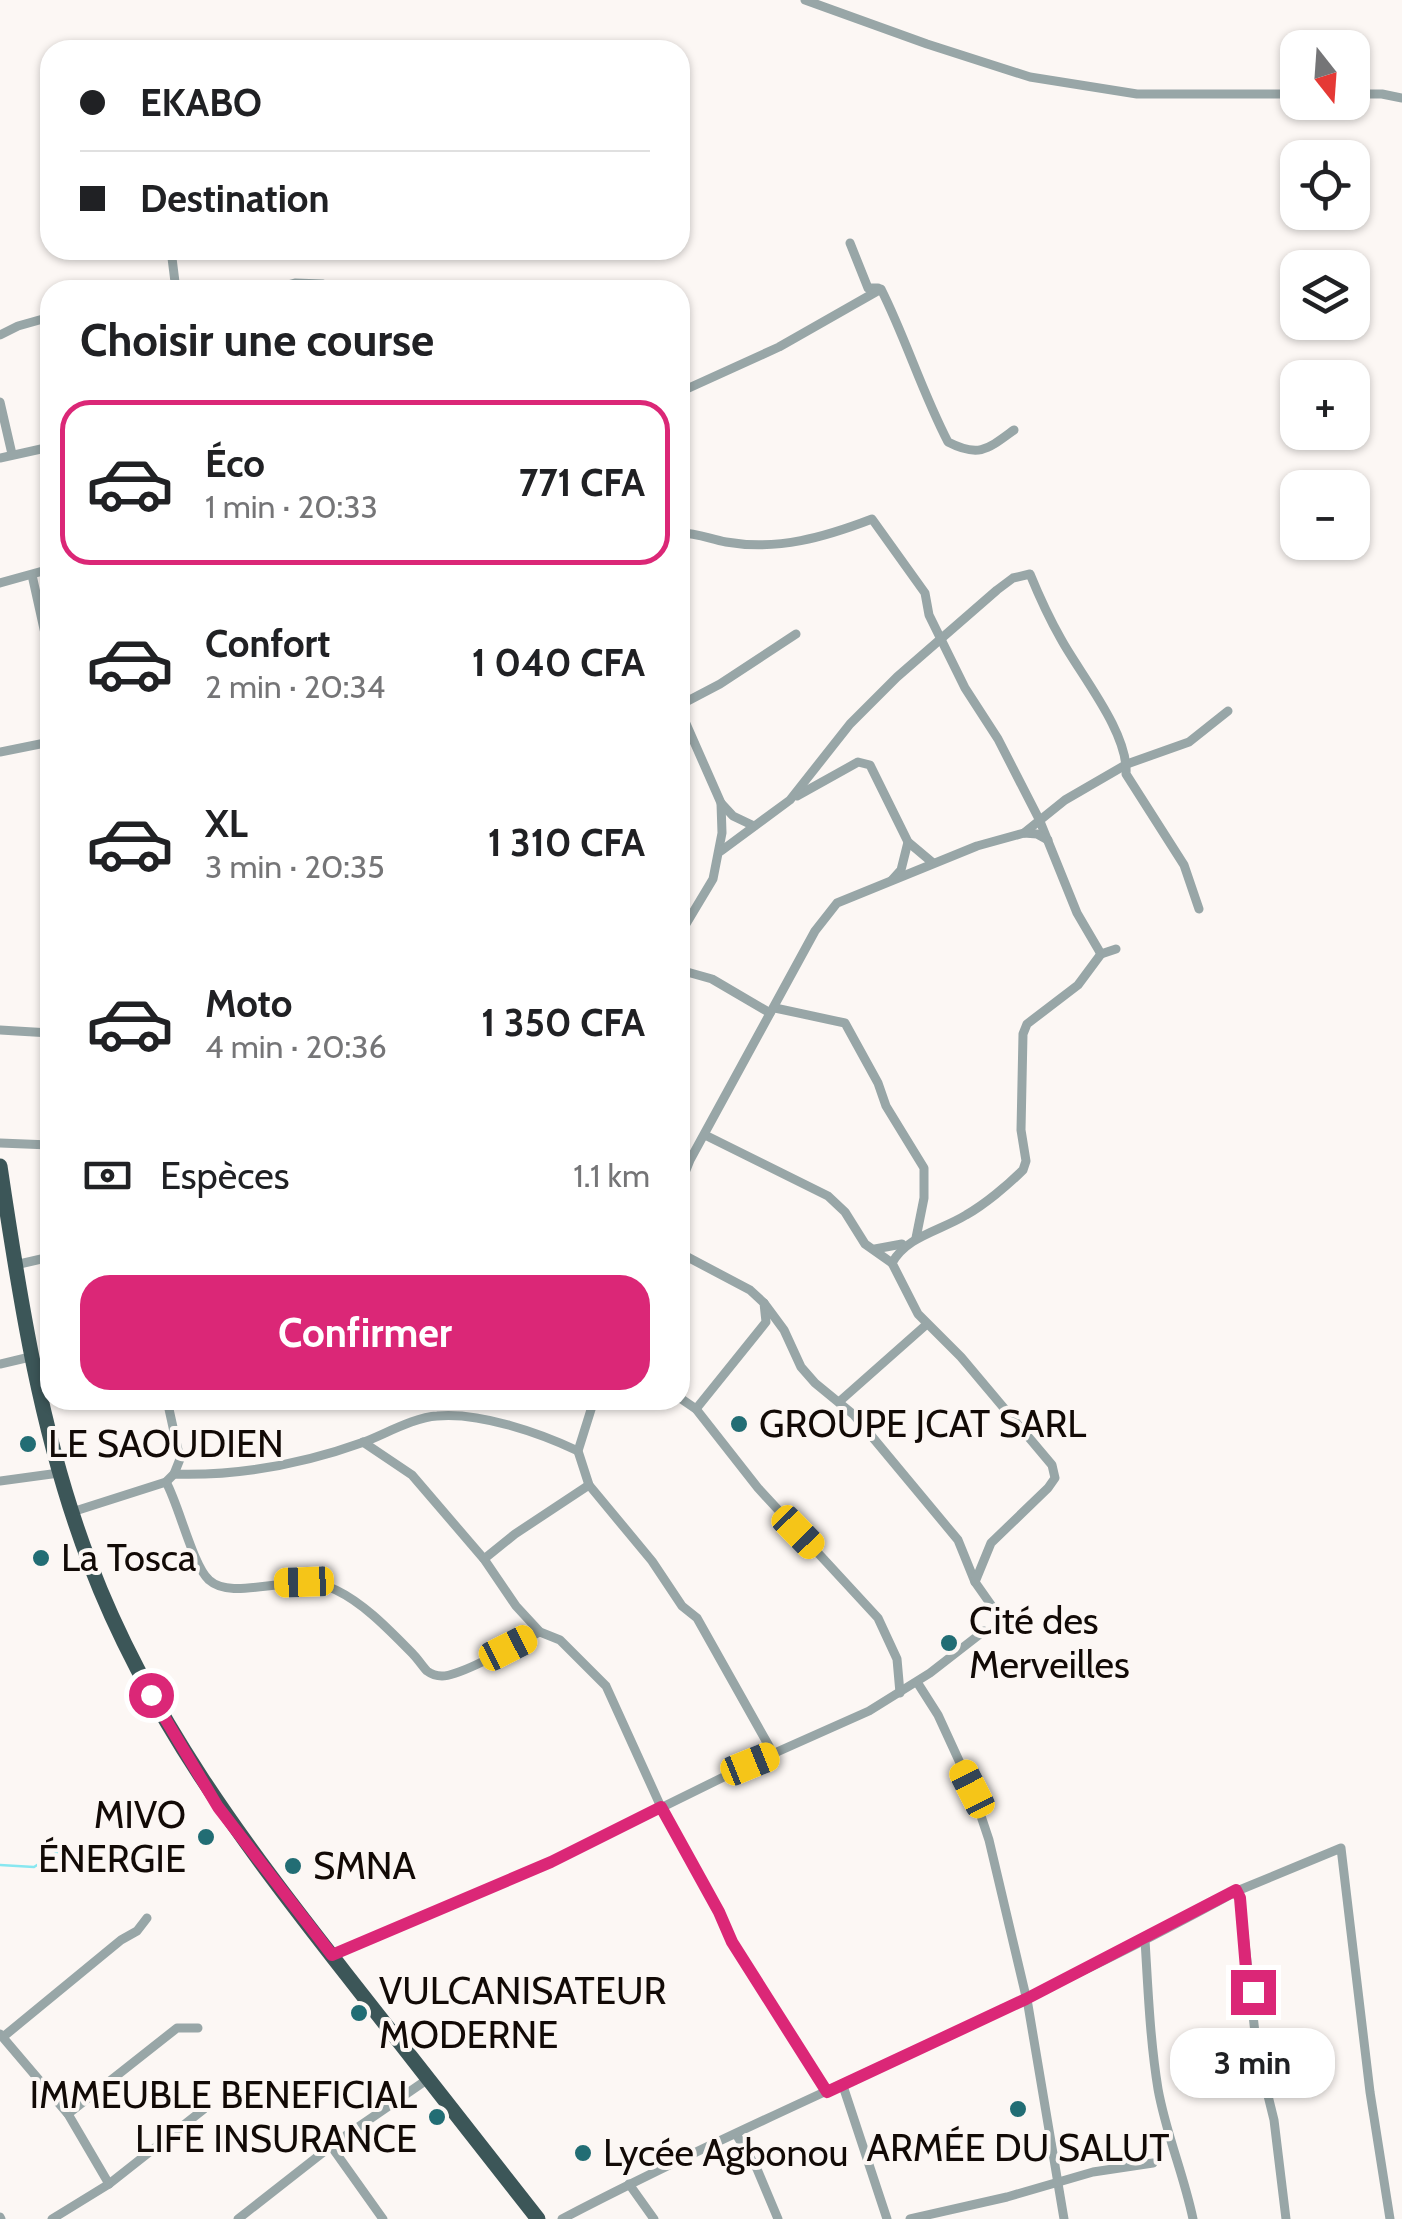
<!DOCTYPE html>
<html lang="fr">
<head>
<meta charset="utf-8">
<style>
	:root { --surface:#fff; --page:#f2f2f2; --text:#202124; --muted:#757577; --line:#e0e0e0; --accent:#db2777 }
	body { margin:0; font-family:Cabin,sans-serif; background:var(--page); color:var(--text); height:100vh; display:flex; flex-direction:column; font-size:38px; white-space:nowrap }
	* { box-sizing:border-box; margin:0 }
	p { font-size:32px; color:var(--muted) }
	.icon { flex:none; width:55px; height:55px; fill:none; stroke:currentColor; stroke-width:2; stroke-linecap:round; stroke-linejoin:round }
	.map { position:relative; flex:1; overflow:hidden }
	.side { position:absolute; left:40px; top:280px; width:650px; height:1130px; display:flex; flex-direction:column; background:var(--surface); border-radius:30px; box-shadow:0 2px 8px #0004 }
	.side>* { flex:none }
	.hud { position:absolute; left:40px; top:40px; width:650px; height:220px; border-radius:30px; box-shadow:0 2px 8px #0004; display:grid; align-content:center; height:220px; padding:0 40px; background:var(--surface) }
	.needle { width:65px; rotate:163deg }
	.tools { position:absolute; left:1280px; top:30px; display:grid; gap:20px }
	.tools a { display:grid; place-items:center; width:90px; height:90px; border-radius:20px; background:var(--surface); box-shadow:0 2px 8px #0004; font-size:50px }
	.end { position:absolute; width:45px; height:45px; margin:-22px; border:12px solid #db2777; background:#fff; box-shadow:0 0 0 5px #fff }
	.from { border-radius:50% }
	.bubble { position:absolute; height:70px; border-radius:30px; background:var(--surface); box-shadow:0 2px 8px #0004; font-size:32px; font-weight:700; line-height:70px; text-align:center }
	.car { position:absolute; width:30px; height:60px; margin:-30px -15px; border-radius:12px; box-shadow:0 0 8px 2px #0007; background:linear-gradient(#f5c518 24%,#345 0 40%,#f5c518 0 76%,#345 0 86%,#f5c518 0) }
	.hud b { display:flex; align-items:center; gap:35px; height:95px; font-size:38px }
	.hud b+b { border-top:2px solid var(--line) }
	.hud i { width:25px; height:25px; background:var(--text) }
	ul { padding:0; list-style:none }
	li { display:flex; align-items:center; gap:30px; height:165px; margin:0 20px 15px; padding:0 20px; border:5px solid transparent; border-radius:30px }
	li div { flex:1 }
	li b { display:block; font-size:38px }
	li em { font-style:normal; font-weight:700 }
	li.selected { border-color:var(--accent) }
	li>.icon { width:90px; height:90px; stroke-width:1.5 }
	h2 { padding:0 40px; font-size:45px; line-height:120px }
	.pay { display:flex; align-items:center; gap:25px; height:110px; padding:0 40px; font-size:38px }
	.pay p { margin-inline-start:auto }
	.action { display:flex; gap:20px; margin-top:auto; padding:20px 40px }
	.action a { flex:1; height:115px; border-radius:30px; background:var(--accent); color:#fff; font-size:40px; font-weight:700; line-height:115px; text-align:center }
	.map>svg:first-child { display:block }
</style>
</head>
<body>
<div class="map">
<svg width="1402" height="2219" viewBox="0 0 1402 2219">
	<rect width="100%" height="100%" fill="#fcf7f4"/>
	<g fill="none" stroke-linecap="round" stroke-linejoin="round">
		<polyline stroke="#87e7f0" stroke-width="2.5" points="0,1865 34,1867 59,1851"/>
		<g stroke="#98a6a7" stroke-width="9">
			<polyline points="805,0 927,44 1030,77 1137,94 1298,94"/>
			<polyline points="1352,94 1382,94 1402,98"/>
			<polyline points="850,243 868,288 878,288"/>
			<polyline points="171,250 176,290"/>
			<polyline points="269,290 295,283 323,284"/>
			<polyline points="0,335 18,326 50,317"/>
			<path d="M680,392l99,-45 102,-58c25,50 41,103 67,153 31,16 40,7 66,-12"/>
			<polyline points="0,402 12,454"/>
			<polyline points="0,458 50,447"/>
			<path d="M680,533c17,0 30,6 46,9 52,9 99,-5 146,-23l53,74 4,22 36,73 33,51 41,80 38,94 24,41 15,-5"/>
			<polyline points="32,575 50,656"/>
			<polyline points="0,583 50,569"/>
			<polyline points="680,705 720,684 796,634"/>
			<polyline points="680,710 721,803 722,833 713,879 680,934"/>
			<polyline points="0,752 50,742"/>
			<polyline points="797,796 858,762 870,765 908,842 933,863"/>
			<polyline points="721,803 733,816 754,826"/>
			<polyline points="1024,833 1065,800 1127,764 1189,742 1228,711"/>
			<path d="M721,851l69,-51 60,-76 47,-47 100,-87 16,-12 17,-4c9,22 19,44 31,65 19,35 68,94 65,135l58,91 15,44"/>
			<polyline points="892,880 901,870 908,842"/>
			<polyline points="680,970 712,979 770,1013"/>
			<polyline points="775,1008 845,1023 878,1083 886,1106 924,1168 924,1198 916,1238"/>
			<polyline points="0,1030 50,1033"/>
			<polyline points="705,1135 828,1196 845,1212 865,1244 892,1263"/>
			<polyline points="0,1143 50,1145"/>
			<polyline points="680,1185 690,1160 815,931 837,903 977,846 1024,833 1037,834 1048,840"/>
			<polyline points="875,1249 902,1244"/>
			<polyline points="680,1253 750,1290 764,1303 766,1322 696,1409"/>
			<polyline points="15,1265 50,1257"/>
			<polyline points="764,1303 784,1330 801,1367 815,1383 854,1415 958,1540 975,1582 994,1609"/>
			<polyline points="0,1364 30,1357"/>
			<polyline points="680,1398 696,1409 758,1488 878,1618 897,1659 900,1693"/>
			<polyline points="167,1400 180,1459 174,1474"/>
			<polyline points="594,1400 578,1451 589,1485 652,1561 682,1606 697,1618 774,1755"/>
			<polyline points="840,1401 927,1324"/>
			<polyline points="363,1442 412,1475 484,1559 516,1606 540,1632 560,1640 606,1686 661,1807 719,1913 732,1942 827,2092"/>
			<polyline points="0,1481 59,1473"/>
			<path d="M166,1482c13,23 27,84 43,98 25,23 86,-10 127,10 29,14 54,41 76,63 6,6 10,13 15,18 4,3 10,5 15,5 20,0 77,-34 98,-44"/>
			<path d="M72,1512l94,-30 8,-8c65,2 129,-10 190,-32 21,-8 51,-25 73,-26 43,-4 103,17 141,35"/>
			<polyline points="484,1559 515,1534 589,1485"/>
			<path d="M975,1582l16,-39 57,-55 7,-10 -3,-13 -91,-108 -43,-43 -26,-51c15,-27 48,-32 74,-48 18,-10 42,-30 57,-45l3,-9 -5,-31 2,-96 4,-10 51,-39 23,-31"/>
			<polyline points="917,1682 938,1715 972,1789 989,1840 1028,2005 1064,2219"/>
			<polyline points="1237,1891 1341,1848 1370,2092 1390,2219"/>
			<path d="M1145,1940c3,49 5,100 13,149 8,45 26,86 35,130"/>
			<polyline points="332,1955 551,1862 750,1764 869,1711 930,1673 984,1631"/>
			<polyline points="0,2034 68,2114 109,2184"/>
			<polyline points="3,2037 121,1940 137,1931 147,1918"/>
			<polyline points="843,2086 887,2219"/>
			<polyline points="68,2114 177,2028 198,2028"/>
			<polyline points="736,2134 757,2169 778,2219"/>
			<polyline points="331,2146 383,2219"/>
			<polyline points="629,2184 654,2219"/>
			<polyline points="0,2217 1,2219"/>
			<polyline points="52,2219 109,2184 204,2109"/>
			<polyline points="238,2219 335,2143 428,2079"/>
			<path d="M562,2219c222,-116 456,-207 675,-328l3,7 17,153 17,69 12,99"/>
			<polyline points="910,2219 1007,2197 1093,2172 1153,2163"/>
		</g>
		<path stroke="#3c5658" stroke-width="15" d="M0,1166c20,135 41,270 90,398 59,155 155,281 256,410 64,82 128,163 192,245"/>
	</g>
	<g fill="none" stroke-linecap="round" stroke-linejoin="round">
		<polyline stroke="#db2777" stroke-width="12" points="151,1695 218,1807 332,1955 551,1862 661,1807 719,1912 732,1942 827,2092 1026,1999 1236,1890 1240,1898 1246,1969 1253,1992"/>
	</g>
	<g fill="#226d74" stroke="#fcf7f4" stroke-width="4">
		<circle cx="739" cy="1424" r="10"/>
		<circle cx="28" cy="1444" r="10"/>
		<circle cx="41" cy="1558" r="10"/>
		<circle cx="949" cy="1643" r="10"/>
		<circle cx="206" cy="1837" r="10"/>
		<circle cx="293" cy="1866" r="10"/>
		<circle cx="359" cy="2013" r="10"/>
		<circle cx="1018" cy="2109" r="10"/>
		<circle cx="437" cy="2117" r="10"/>
		<circle cx="583" cy="2153" r="10"/>
	</g>
	<g text-anchor="middle" stroke-width="8" stroke-linejoin="round" paint-order="stroke">
		<g font-size="38" fill="#120a06" stroke="#fcf7f4" text-anchor="start">
			<text x="759" y="1437">GROUPE JCAT SARL</text>
			<text x="48" y="1457">LE SAOUDIEN</text>
			<text x="61" y="1571">La Tosca</text>
			<text x="969" y="1634">Cité des<tspan x="969" dy="44">Merveilles</tspan></text>
			<text x="186" y="1828" text-anchor="end">MIVO<tspan x="186" dy="44">ÉNERGIE</tspan></text>
			<text x="313" y="1879">SMNA</text>
			<text x="379" y="2004">VULCANISATEUR<tspan x="379" dy="44">MODERNE</tspan></text>
			<text x="417" y="2108" text-anchor="end">IMMEUBLE BENEFICIAL<tspan x="417" dy="44">LIFE INSURANCE</tspan></text>
			<text x="1018" y="2161" text-anchor="middle">ARMÉE DU SALUT</text>
			<text x="603" y="2166">Lycée Agbonou</text>
		</g>
	</g>
</svg>
<div class="tools">
<a><svg class="needle" viewBox="-14 -14 28 28"><path d="M0-13l5 13h-10z" fill="#e53935"/><path d="M0 13l5-13h-10z" fill="#757577"/></svg></a>
<a><svg class="icon" aria-label="locate" viewBox="0 0 24 24"><circle cx="12" cy="12" r="6"/><path d="M12 2v4M12 18v4M2 12h4M18 12h4"/></svg></a>
<a><svg class="icon" aria-label="layers" viewBox="0 0 24 24"><path d="M12 4l9 5-9 5-9-5zM3 14l9 5 9-5"/></svg></a>
<a>+</a>
<a>−</a>
</div>
<i class="end from" style="left:151px;top:1695px"></i>
<i class="end" style="left:1253px;top:1992px"></i>
<div class="bubble" style="left:1170px;top:2028px;width:165px">3 min</div>
<i class="car" style="left:798px;top:1532px;rotate:136deg"></i>
<i class="car" style="left:304px;top:1582px;rotate:268deg"></i>
<i class="car" style="left:508px;top:1648px;rotate:63deg"></i>
<i class="car" style="left:750px;top:1764px;rotate:68deg"></i>
<i class="car" style="left:972px;top:1789px;rotate:333deg"></i>
<div class="hud">
<b><i class="from"></i>EKABO</b>
<b><i></i>Destination</b>
</div>
<section class="side">
<h2>Choisir une course</h2>
<ul>
<li class="selected"><svg class="icon" aria-label="car" viewBox="0 0 24 24"><path d="M5 17H2v-5l4-1 3-4h7l3 4 3 1v5h-3M9 17h6M6 11h13"/><circle cx="7" cy="17" r="2"/><circle cx="17" cy="17" r="2"/></svg><div><b>Éco</b><p>1 min · 20:33</p></div><em>771 CFA</em></li>
<li><svg class="icon" aria-label="car" viewBox="0 0 24 24"><path d="M5 17H2v-5l4-1 3-4h7l3 4 3 1v5h-3M9 17h6M6 11h13"/><circle cx="7" cy="17" r="2"/><circle cx="17" cy="17" r="2"/></svg><div><b>Confort</b><p>2 min · 20:34</p></div><em>1 040 CFA</em></li>
<li><svg class="icon" aria-label="car" viewBox="0 0 24 24"><path d="M5 17H2v-5l4-1 3-4h7l3 4 3 1v5h-3M9 17h6M6 11h13"/><circle cx="7" cy="17" r="2"/><circle cx="17" cy="17" r="2"/></svg><div><b>XL</b><p>3 min · 20:35</p></div><em>1 310 CFA</em></li>
<li><svg class="icon" aria-label="car" viewBox="0 0 24 24"><path d="M5 17H2v-5l4-1 3-4h7l3 4 3 1v5h-3M9 17h6M6 11h13"/><circle cx="7" cy="17" r="2"/><circle cx="17" cy="17" r="2"/></svg><div><b>Moto</b><p>4 min · 20:36</p></div><em>1 350 CFA</em></li>
</ul>
<div class="pay"><svg class="icon" aria-label="cash" viewBox="0 0 24 24"><path d="M3 7h18v10H3z"/><circle cx="12" cy="12" r="2"/></svg>Espèces<p>1.1 km</p></div>
<div class="action"><a>Confirmer</a></div>
</section>
</div>
</body>
</html>
